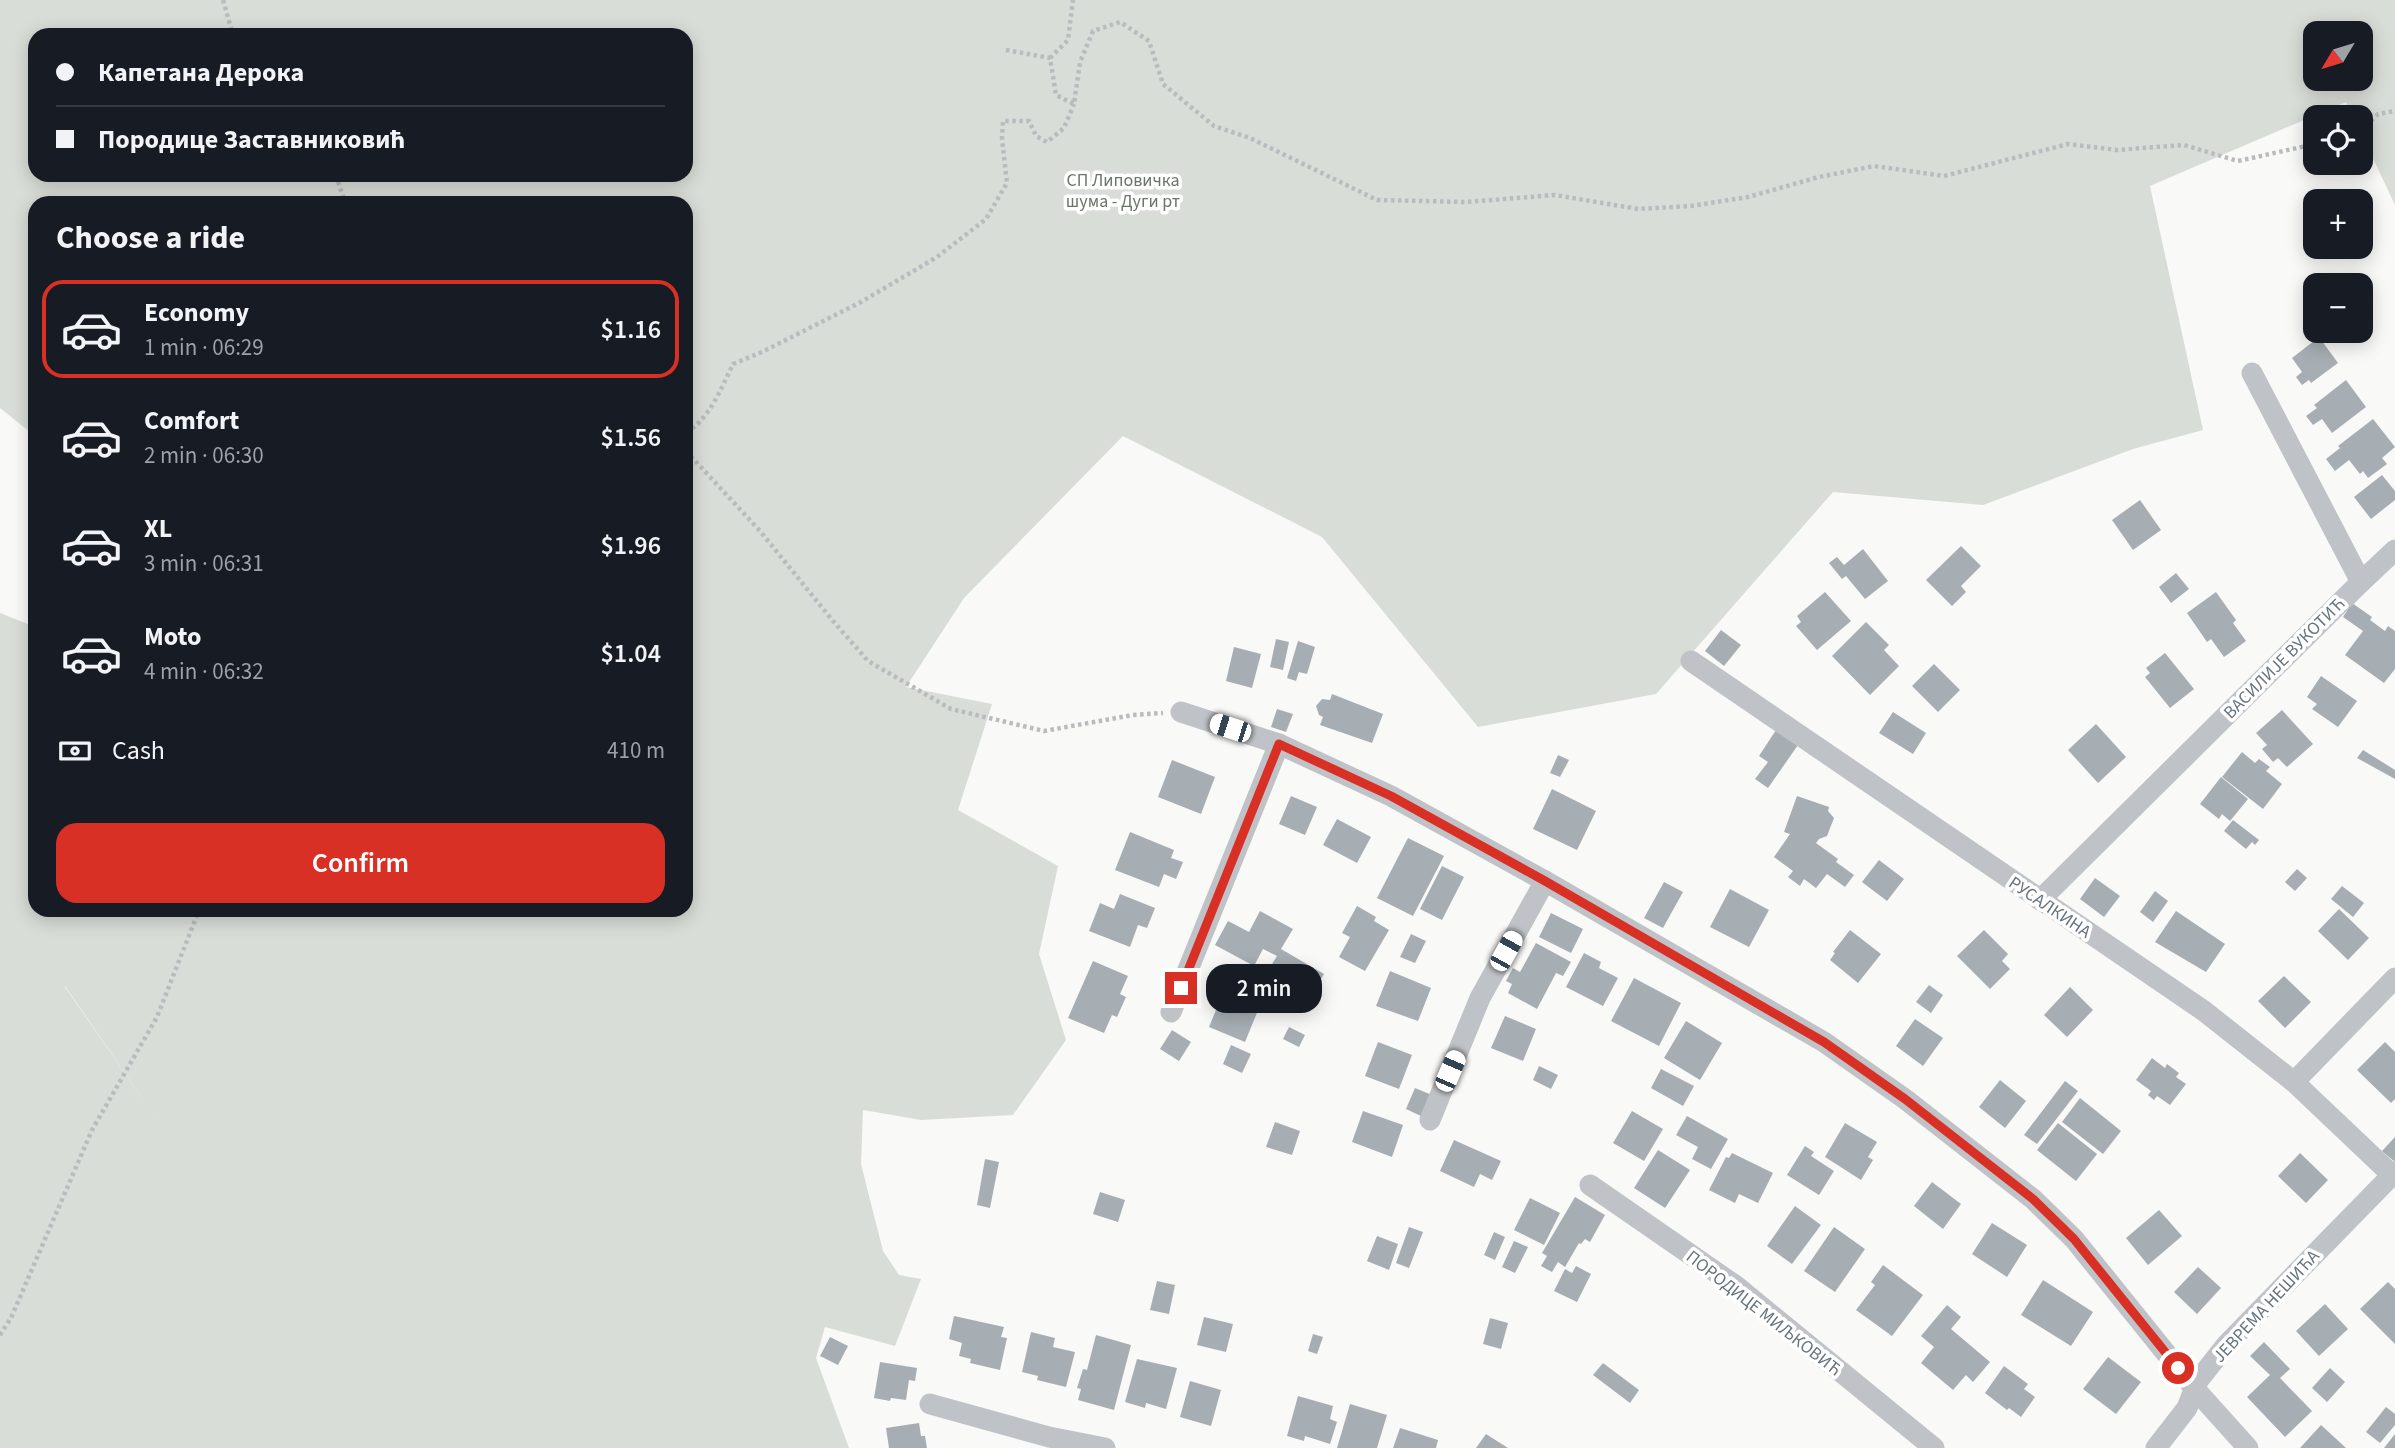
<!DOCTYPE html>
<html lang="en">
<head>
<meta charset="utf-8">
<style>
	:root { --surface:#171b24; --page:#20242c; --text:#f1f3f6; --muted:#9ea1a6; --line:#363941; --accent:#d93025 }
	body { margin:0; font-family:"Source Sans 3",sans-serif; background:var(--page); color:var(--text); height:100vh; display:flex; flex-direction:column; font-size:26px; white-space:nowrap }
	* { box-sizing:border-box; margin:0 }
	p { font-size:23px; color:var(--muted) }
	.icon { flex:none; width:38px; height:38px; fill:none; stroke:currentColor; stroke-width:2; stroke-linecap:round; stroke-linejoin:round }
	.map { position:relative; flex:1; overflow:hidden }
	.panel { position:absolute; left:28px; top:196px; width:665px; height:721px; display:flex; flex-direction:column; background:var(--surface); border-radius:21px; box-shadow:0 4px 18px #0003 }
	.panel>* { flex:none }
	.top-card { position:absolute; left:28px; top:28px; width:665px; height:154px; border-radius:21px; box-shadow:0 4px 18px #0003; display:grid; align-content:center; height:154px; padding:0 28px; background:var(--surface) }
	.needle { width:46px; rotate:232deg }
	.tools { position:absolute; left:2303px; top:21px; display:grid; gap:14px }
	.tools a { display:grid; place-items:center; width:70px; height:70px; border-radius:14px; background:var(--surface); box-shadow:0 4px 18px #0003; font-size:35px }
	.end { position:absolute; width:32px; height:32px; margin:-16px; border:9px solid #d93025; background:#fff; box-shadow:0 0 0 4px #fff }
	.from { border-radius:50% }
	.bubble { position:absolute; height:49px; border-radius:21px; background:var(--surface); box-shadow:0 4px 18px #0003; font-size:23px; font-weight:600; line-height:49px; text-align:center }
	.car { position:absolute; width:21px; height:42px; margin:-21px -10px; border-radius:9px; box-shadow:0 0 5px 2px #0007; background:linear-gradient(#fff 24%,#345 0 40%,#fff 0 76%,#345 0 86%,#fff 0) }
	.top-card b { display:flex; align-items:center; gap:24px; height:66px; font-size:26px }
	.top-card b+b { border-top:2px solid var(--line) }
	.top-card i { width:18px; height:18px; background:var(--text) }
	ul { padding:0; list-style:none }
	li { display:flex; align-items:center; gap:21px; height:98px; margin:0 14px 10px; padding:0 14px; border:4px solid transparent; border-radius:21px }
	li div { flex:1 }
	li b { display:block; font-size:26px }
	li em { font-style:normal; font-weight:600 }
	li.selected { border-color:var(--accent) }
	li>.icon { width:63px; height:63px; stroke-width:1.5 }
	h2 { padding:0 28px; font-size:32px; line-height:84px }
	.pay { display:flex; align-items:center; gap:18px; height:77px; padding:0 28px; font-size:26px }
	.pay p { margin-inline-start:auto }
	.cta { display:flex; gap:14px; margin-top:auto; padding:14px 28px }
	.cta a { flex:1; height:80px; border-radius:21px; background:var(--accent); color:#fff; font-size:28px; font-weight:600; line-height:80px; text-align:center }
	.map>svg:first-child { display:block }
</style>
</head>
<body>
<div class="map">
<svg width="2395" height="1448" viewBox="0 0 2395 1448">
	<rect width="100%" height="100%" fill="#f9f9f7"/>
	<path fill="#d9ddd7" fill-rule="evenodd" d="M0,0h2395v205l-34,-72v-16h-8l-7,-15 -196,84 53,244 -70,19 -150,56 -150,-13 -177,202 -178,33 -156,-190 -199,-101 -159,162 -58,89 86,17 -34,106 100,56 -19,88 27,86 -53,75 -92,5 -58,-10 -2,54 22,87 16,24 22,4 -26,67 -70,-19 -9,31 33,90h-849v-835l33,13 2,-3v287h651v-707h-651v233l-35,-28zM2315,33h46v46h-46zM35,35h651v140h-651zM65,986l88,128 -88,-127z"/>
	<g fill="#a7aeb3">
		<polygon points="2319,337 2338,363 2311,383 2309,380 2302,385 2296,377 2302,372 2292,358"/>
		<polygon points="2346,380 2366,407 2332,433 2322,419 2313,425 2306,416 2317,408 2314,405"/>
		<polygon points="2373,419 2395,447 2382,458 2387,464 2368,478 2363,471 2360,474 2349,460 2335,471 2326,459 2340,448 2338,446"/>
		<polygon points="2382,475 2395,491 2395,500 2371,519 2354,497"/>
		<polygon points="2140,500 2161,530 2133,550 2112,520"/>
		<polygon points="1961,546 1981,566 1961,586 1966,592 1952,606 1926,580"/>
		<polygon points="1863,549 1888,581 1865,599 1846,576 1842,579 1829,563 1837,557 1844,565"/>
		<polygon points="2176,573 2189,589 2171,603 2159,587"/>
		<polygon points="1825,592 1851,621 1817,650 1796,626 1801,622 1797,616"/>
		<polygon points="2216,592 2236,620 2233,623 2246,641 2224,657 2211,639 2207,642 2187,613"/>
		<polygon points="2352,603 2372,617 2370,620 2385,631 2388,626 2395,631 2395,669 2384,683 2345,655 2363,631 2343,617"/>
		<polygon points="1866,622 1889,645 1884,650 1899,666 1870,695 1832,656"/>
		<polygon points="1721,630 1741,645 1724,666 1705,651"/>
		<polygon points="1276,639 1289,642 1283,670 1270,667"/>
		<polygon points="1298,641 1315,647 1307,674 1299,672 1296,681 1287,678"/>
		<polygon points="1234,647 1261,654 1252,688 1226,681"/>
		<polygon points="2165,653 2194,689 2170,708 2145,677 2150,673 2146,668"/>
		<polygon points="1934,664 1960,690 1938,712 1912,686"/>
		<polygon points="2321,676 2357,701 2338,727 2312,709 2317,704 2307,697"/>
		<polygon points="1332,694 1383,714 1372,743 1320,725 1323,717 1319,715 1316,706 1322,699 1330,700"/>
		<polygon points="1277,709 1293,714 1286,732 1271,727"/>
		<polygon points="2282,710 2313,744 2287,767 2278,758 2273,762 2262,749 2267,745 2256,733"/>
		<polygon points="1893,712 1926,733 1913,754 1879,733"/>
		<polygon points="2096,724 2126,757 2098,783 2068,750"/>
		<polygon points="1776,730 1798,745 1768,788 1755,779 1768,762 1759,756"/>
		<polygon points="2363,750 2395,770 2395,779 2357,758"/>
		<polygon points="2242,752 2255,763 2259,759 2270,767 2266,771 2282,784 2263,809 2222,777"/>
		<polygon points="1558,755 1569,760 1560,777 1550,773"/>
		<polygon points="1172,760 1215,777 1201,814 1158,797"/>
		<polygon points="2221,777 2248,799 2230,821 2222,814 2219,819 2200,804"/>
		<polygon points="1552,789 1596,811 1577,850 1533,829"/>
		<polygon points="1291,796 1317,807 1305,835 1279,824"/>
		<polygon points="1797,796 1829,807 1828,811 1834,818 1827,836 1819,839 1816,843 1838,859 1836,862 1854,875 1845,887 1827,874 1816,888 1804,879 1800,886 1788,877 1793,871 1774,857 1790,834 1784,832"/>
		<polygon points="1337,819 1371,837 1357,863 1323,845"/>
		<polygon points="2233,820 2259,840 2255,845 2252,842 2246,849 2224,831"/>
		<polygon points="1130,832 1174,850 1171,858 1183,862 1176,879 1164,874 1159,887 1115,870"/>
		<polygon points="1408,838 1444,856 1413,916 1377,898"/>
		<polygon points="1879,860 1904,879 1887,901 1862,882"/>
		<polygon points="1442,866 1464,877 1442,920 1420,909"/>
		<polygon points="2297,869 2307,878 2295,891 2285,882"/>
		<polygon points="2095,878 2120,896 2104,917 2080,899"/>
		<polygon points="1664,882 1683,892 1663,928 1644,918"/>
		<polygon points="2342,886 2364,903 2353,917 2331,899"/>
		<polygon points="1730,889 1769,910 1749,947 1710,927"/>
		<polygon points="2155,891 2168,901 2153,922 2140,912"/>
		<polygon points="1120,894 1155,908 1147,928 1138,925 1130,947 1089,931 1100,903 1114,909"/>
		<polygon points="1357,906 1376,917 1374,921 1389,930 1365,971 1339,957 1350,937 1342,933"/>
		<polygon points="2339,909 2369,938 2348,960 2318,931"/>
		<polygon points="1260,911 1293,929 1281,949 1324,974 1310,998 1267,972 1277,956 1263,949 1254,966 1215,945 1228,921 1249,932"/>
		<polygon points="2176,911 2225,944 2206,972 2155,942"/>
		<polygon points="1551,913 1583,929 1571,953 1539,937"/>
		<polygon points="1850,930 1881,954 1858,983 1830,960 1835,953 1833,952"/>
		<polygon points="1984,930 2008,954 2002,961 2010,969 1990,989 1957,956"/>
		<polygon points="1411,934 1426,941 1415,963 1400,957"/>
		<polygon points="1536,943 1571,962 1563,976 1556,973 1537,1009 1508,993 1512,984 1506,981 1513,968 1520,972"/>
		<polygon points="1584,953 1601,962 1599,968 1618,978 1603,1006 1566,987"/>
		<polygon points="1093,961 1128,976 1120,994 1126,997 1117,1017 1112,1015 1104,1033 1068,1018"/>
		<polygon points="1390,971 1431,988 1418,1021 1376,1006"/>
		<polygon points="2284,976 2311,1002 2285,1028 2258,1001"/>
		<polygon points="1634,978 1681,1003 1659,1046 1611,1021"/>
		<polygon points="1929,985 1943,995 1931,1013 1916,1002"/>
		<polygon points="2070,987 2093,1010 2067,1037 2044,1015"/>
		<polygon points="1225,988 1261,1003 1245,1042 1209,1027"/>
		<polygon points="1505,1016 1536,1029 1523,1061 1491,1048"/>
		<polygon points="1915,1019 1943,1038 1923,1066 1896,1046"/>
		<polygon points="1686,1021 1722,1043 1700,1080 1664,1058"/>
		<polygon points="1289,1027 1305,1035 1299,1047 1283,1039"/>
		<polygon points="1172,1030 1191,1042 1179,1061 1160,1049"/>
		<polygon points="1378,1042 1412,1055 1399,1089 1365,1076"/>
		<polygon points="2385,1042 2395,1052 2395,1099 2391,1103 2357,1070"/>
		<polygon points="1231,1045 1251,1054 1242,1073 1223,1064"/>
		<polygon points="2152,1058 2165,1068 2167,1064 2179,1073 2176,1077 2186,1084 2170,1105 2157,1096 2154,1100 2148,1095 2151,1091 2136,1080"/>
		<polygon points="1539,1066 1558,1075 1551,1089 1533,1080"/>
		<polygon points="1661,1069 1694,1086 1683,1106 1651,1088"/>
		<polygon points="2000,1080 2026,1101 2005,1128 1979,1107"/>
		<polygon points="2065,1081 2078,1091 2037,1144 2024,1135"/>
		<polygon points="1415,1088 1432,1095 1423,1117 1406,1109"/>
		<polygon points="2080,1098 2121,1131 2103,1154 2062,1122"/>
		<polygon points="1363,1111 1403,1125 1392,1157 1352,1142"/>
		<polygon points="1632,1111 1663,1129 1644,1161 1613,1143"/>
		<polygon points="1687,1116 1728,1139 1711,1169 1692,1159 1698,1147 1676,1135"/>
		<polygon points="1275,1122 1300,1131 1292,1155 1266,1147"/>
		<polygon points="1845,1123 1877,1142 1868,1157 1873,1160 1861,1180 1825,1157"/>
		<polygon points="2058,1123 2097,1154 2076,1181 2037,1150"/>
		<polygon points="2395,1137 2395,1162 2382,1151"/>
		<polygon points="1454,1140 1501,1161 1492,1180 1480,1174 1474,1187 1440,1171"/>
		<polygon points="1805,1146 1814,1152 1811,1156 1834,1171 1819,1195 1787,1175"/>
		<polygon points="1658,1150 1690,1170 1665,1208 1634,1188"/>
		<polygon points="1732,1153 1773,1173 1758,1203 1739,1194 1735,1203 1709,1190 1726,1157 1729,1158"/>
		<polygon points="2300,1153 2328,1180 2306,1203 2278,1176"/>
		<polygon points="985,1159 999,1162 990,1208 977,1205"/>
		<polygon points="1932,1182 1961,1204 1943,1229 1914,1206"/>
		<polygon points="1100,1192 1125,1200 1118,1222 1093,1214"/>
		<polygon points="1575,1197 1605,1215 1590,1242 1585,1239 1581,1244 1579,1243 1565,1267 1558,1262 1552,1272 1541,1266 1547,1256 1542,1253"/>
		<polygon points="1530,1198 1560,1213 1544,1245 1514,1230"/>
		<polygon points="1795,1206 1821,1225 1792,1264 1767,1246"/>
		<polygon points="2159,1210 2182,1236 2148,1265 2126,1238"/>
		<polygon points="1992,1223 2027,1245 2007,1277 1972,1254"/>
		<polygon points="1409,1227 1423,1232 1409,1268 1396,1263"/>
		<polygon points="1834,1227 1865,1249 1835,1292 1804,1271"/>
		<polygon points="1494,1232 1505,1237 1495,1260 1484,1255"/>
		<polygon points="1377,1236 1398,1244 1389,1270 1367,1261"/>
		<polygon points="1514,1241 1528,1247 1515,1273 1502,1267"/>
		<polygon points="1883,1265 1923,1295 1892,1336 1856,1310 1875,1285 1871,1282"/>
		<polygon points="1576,1266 1591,1274 1577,1302 1554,1291 1565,1269 1572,1273"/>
		<polygon points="2198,1267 2221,1288 2197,1314 2174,1292"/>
		<polygon points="2043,1280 2093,1312 2071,1346 2021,1315"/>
		<polygon points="1157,1281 1175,1285 1169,1314 1150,1310"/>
		<polygon points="2388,1282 2395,1289 2395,1344 2360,1309"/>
		<polygon points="2325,1304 2348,1329 2319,1356 2296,1331"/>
		<polygon points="1947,1305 1961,1317 1951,1329 1990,1362 1973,1382 1966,1375 1953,1390 1921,1363 1934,1347 1921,1336"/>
		<polygon points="954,1316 1004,1327 1001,1337 1007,1338 1000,1370 970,1363 971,1359 959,1356 962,1343 949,1339"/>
		<polygon points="1204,1317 1233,1324 1226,1352 1197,1345"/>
		<polygon points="1490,1318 1508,1323 1501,1349 1483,1344"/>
		<polygon points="1031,1332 1055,1338 1053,1347 1075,1352 1066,1387 1037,1380 1038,1376 1022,1372"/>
		<polygon points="1313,1334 1323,1337 1317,1354 1308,1351"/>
		<polygon points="1096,1335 1131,1345 1114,1410 1078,1400 1081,1389 1077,1388 1083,1369 1087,1370"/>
		<polygon points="830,1337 848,1346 838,1365 820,1356"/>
		<polygon points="2264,1342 2290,1369 2280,1378 2312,1411 2285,1437 2247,1397 2270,1375 2250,1356"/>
		<polygon points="2108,1357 2141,1382 2116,1414 2083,1389"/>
		<polygon points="1137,1359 1177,1368 1166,1409 1146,1403 1145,1408 1125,1402"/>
		<polygon points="880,1362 917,1368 915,1381 909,1380 906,1400 891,1398 890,1401 874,1398"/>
		<polygon points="1603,1363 1639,1390 1630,1403 1593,1375"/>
		<polygon points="2004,1366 2028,1384 2024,1389 2035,1397 2021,1417 2009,1408 2007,1410 1985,1393"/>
		<polygon points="2330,1368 2345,1382 2327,1402 2312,1388"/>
		<polygon points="1190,1381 1221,1390 1211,1426 1180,1417"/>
		<polygon points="1298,1396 1333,1406 1330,1419 1337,1422 1330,1444 1305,1436 1304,1441 1287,1436"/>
		<polygon points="1350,1404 1387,1415 1377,1448 1337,1448"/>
		<polygon points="2386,1407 2395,1414 2395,1425 2380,1443 2366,1432"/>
		<polygon points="919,1423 921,1436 925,1436 927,1448 889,1448 886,1428"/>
		<polygon points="2321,1425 2346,1448 2300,1448"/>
		<polygon points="1400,1428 1438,1440 1436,1448 1393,1448"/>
		<polygon points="1486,1434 1508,1448 1476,1448"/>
		<polygon points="2395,1434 2395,1448 2384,1448"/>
	</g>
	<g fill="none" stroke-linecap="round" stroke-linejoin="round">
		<g stroke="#b9bcbe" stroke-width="4.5" stroke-dasharray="3.5 3.5" stroke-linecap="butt">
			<polyline points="223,0 233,35"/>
			<polyline points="1006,50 1050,58 1056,95 1074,104 1080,62 1093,31 1120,22 1149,41 1163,84 1214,126 1250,138 1377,200 1466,202 1555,195 1638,209 1691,206 1748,197 1819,177 1874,166 1944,176 2068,144 2117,150 2184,145 2238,161 2315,144"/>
			<polyline points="1050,58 1068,40 1073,0"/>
			<polyline points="2361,131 2378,114 2395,111"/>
			<polyline points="336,175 345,203"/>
			<path d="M686,432c22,-10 37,-47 47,-68l29,-12 99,-50 76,-45 49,-38 21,-36 -5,-44 1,-18h26l7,15 11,6 17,-14 10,-24"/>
			<polyline points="686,451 760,531 833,621 868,661 951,709 1044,731 1133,715 1163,713"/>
			<polyline points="0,1335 11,1318 92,1130 157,1017 199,910"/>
		</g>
		<g stroke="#bfc2c6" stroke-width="21">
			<polyline points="2361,582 2395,550"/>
			<polyline points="1691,661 2204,1011 2294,1082 2392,1175"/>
			<polyline points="1181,712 1279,744 1391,796 1545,881 1824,1042 1905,1099 2033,1199 2074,1239 2194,1388 2248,1448"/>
			<polyline points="2040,900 2361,582 2252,373"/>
			<polyline points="1171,1012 1279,744"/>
			<polyline points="2294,1082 2395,978"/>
			<polyline points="1430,1120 1480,998 1545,881"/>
			<polyline points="1590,1185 1736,1286 1934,1448"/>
			<polyline points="930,1404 1049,1437 1105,1448"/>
			<polyline points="2156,1448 2187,1408 2197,1382 2227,1344 2395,1172"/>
		</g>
	</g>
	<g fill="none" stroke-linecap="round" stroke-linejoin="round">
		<polyline stroke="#d93025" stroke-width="9" points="1181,988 1279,744 1391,796 1545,881 1824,1042 1905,1099 2033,1199 2074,1239 2178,1368"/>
	</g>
	<g text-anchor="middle" stroke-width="7" stroke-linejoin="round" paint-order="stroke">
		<g font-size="18" fill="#697766" stroke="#fff">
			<text x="1123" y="186">СП Липовичка<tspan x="1123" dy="21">шума - Дуги рт</tspan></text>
		</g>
		<g font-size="18" fill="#67747e" stroke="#fff">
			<text transform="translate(2284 658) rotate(-45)" y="6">ВАСИЛИЈЕ ВУКОТИЋ</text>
			<text transform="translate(2050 907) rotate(34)" y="6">РУСАЛКИНА</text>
			<text transform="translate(2266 1306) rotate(-47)" y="6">ЈЕВРЕМА НЕШИЋА</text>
			<text transform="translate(1764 1313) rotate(38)" y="6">ПОРОДИЦЕ МИЉКОВИЋ</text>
		</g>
	</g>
</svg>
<div class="tools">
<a><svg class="needle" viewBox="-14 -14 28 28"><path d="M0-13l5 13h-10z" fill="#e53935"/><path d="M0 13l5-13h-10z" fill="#9ea1a6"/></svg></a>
<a><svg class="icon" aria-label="locate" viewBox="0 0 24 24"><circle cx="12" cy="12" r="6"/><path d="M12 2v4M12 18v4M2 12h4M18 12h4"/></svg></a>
<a>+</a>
<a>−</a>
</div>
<i class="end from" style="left:2178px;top:1368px"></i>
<i class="end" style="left:1181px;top:988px"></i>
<div class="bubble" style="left:1206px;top:964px;width:116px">2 min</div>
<i class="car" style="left:1230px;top:728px;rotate:288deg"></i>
<i class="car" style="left:1506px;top:951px;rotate:29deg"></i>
<i class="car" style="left:1450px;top:1071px;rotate:23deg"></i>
<div class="top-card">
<b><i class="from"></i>Капетана Дерока</b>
<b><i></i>Породице Заставниковић</b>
</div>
<section class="panel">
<h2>Choose a ride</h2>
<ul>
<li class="selected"><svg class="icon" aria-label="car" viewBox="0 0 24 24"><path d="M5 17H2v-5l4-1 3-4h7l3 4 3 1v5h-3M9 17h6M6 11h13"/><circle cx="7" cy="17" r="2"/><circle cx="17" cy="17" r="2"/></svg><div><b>Economy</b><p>1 min · 06:29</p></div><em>$1.16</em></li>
<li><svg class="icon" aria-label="car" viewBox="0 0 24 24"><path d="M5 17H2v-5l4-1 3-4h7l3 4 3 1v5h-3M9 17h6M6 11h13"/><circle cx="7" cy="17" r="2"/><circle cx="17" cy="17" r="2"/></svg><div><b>Comfort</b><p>2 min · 06:30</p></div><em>$1.56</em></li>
<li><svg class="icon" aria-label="car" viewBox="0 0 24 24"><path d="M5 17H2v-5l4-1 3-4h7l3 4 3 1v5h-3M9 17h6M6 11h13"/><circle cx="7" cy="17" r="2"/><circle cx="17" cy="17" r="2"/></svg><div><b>XL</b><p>3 min · 06:31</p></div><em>$1.96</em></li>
<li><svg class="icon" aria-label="car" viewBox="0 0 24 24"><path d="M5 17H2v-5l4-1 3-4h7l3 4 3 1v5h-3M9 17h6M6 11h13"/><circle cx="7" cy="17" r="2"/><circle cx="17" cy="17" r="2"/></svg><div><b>Moto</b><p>4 min · 06:32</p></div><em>$1.04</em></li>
</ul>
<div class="pay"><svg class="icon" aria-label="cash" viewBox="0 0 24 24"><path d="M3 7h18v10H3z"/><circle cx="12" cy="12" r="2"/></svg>Cash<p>410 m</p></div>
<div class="cta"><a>Confirm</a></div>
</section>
</div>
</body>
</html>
